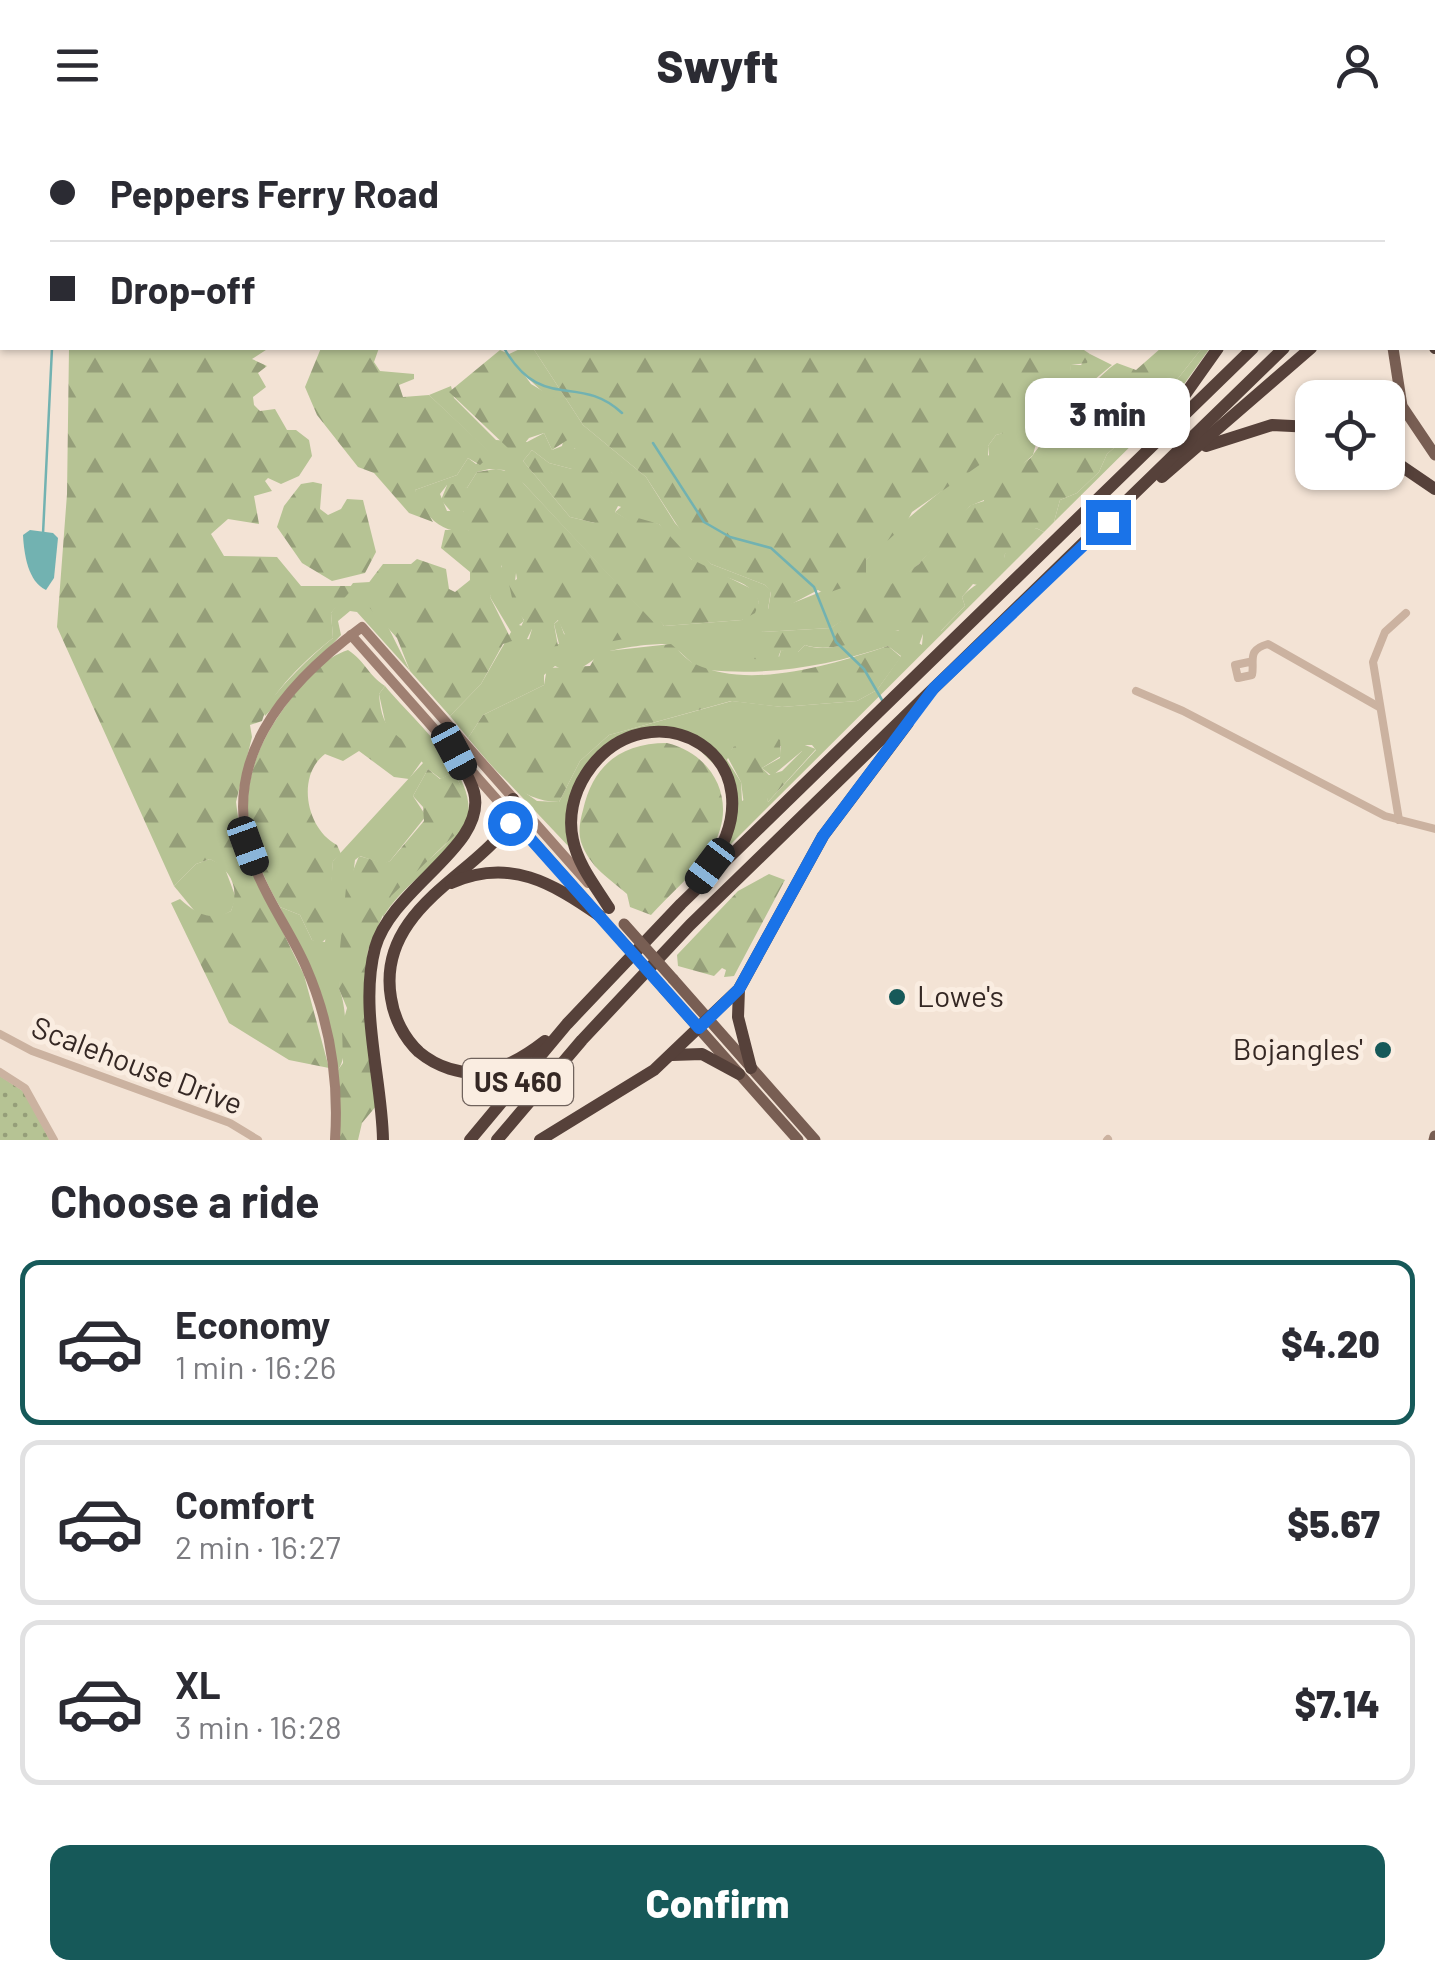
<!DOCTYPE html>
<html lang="en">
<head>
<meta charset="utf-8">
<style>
	:root { --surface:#fff; --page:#f7f7f7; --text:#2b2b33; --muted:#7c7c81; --line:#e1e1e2; --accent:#165959 }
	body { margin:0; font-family:Barlow,sans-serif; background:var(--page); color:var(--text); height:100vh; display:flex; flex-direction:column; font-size:38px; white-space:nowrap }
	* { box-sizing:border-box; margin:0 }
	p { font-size:32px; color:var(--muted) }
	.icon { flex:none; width:55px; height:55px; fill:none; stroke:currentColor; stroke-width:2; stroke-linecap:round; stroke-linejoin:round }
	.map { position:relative; height:1010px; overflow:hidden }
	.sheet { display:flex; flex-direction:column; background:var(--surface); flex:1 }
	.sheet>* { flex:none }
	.top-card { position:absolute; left:0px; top:0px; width:1435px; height:220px; box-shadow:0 2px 8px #0004; display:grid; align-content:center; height:220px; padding:0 50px; background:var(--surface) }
	.controls { position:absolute; left:1295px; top:250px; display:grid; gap:20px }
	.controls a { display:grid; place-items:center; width:110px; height:110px; border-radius:20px; background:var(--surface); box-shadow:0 2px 8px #0004; font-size:50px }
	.end { position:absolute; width:45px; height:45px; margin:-22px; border:12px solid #1a73e8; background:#fff; box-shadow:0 0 0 5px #fff }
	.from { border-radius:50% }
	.bubble { position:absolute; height:70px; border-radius:20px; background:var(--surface); box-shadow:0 2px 8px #0004; font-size:32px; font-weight:800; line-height:70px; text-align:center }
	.car { position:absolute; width:30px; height:60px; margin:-30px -15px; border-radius:12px; box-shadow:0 0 8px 2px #0007; background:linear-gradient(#222 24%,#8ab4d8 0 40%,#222 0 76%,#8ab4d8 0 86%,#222 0) }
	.top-card b { display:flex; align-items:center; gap:35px; height:95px; font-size:38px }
	.top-card b+b { border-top:2px solid var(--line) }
	.top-card i { width:25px; height:25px; background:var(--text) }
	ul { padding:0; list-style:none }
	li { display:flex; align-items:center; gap:30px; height:165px; margin:0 20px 15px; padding:0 30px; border:5px solid var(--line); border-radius:20px }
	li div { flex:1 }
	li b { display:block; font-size:38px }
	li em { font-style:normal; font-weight:800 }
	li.active { border-color:var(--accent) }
	li>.icon { width:90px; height:90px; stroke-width:1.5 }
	h2 { padding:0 50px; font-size:45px; line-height:120px }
	.cta { display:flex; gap:20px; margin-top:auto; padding:20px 50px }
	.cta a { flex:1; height:115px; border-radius:20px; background:var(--accent); color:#fff; font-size:40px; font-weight:800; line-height:115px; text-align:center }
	header { display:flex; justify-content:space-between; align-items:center; height:130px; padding:0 50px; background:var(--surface); font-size:45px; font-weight:800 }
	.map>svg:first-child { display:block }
</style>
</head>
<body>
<header><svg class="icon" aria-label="menu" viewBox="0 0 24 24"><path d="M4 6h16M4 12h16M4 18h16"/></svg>Swyft<svg class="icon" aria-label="person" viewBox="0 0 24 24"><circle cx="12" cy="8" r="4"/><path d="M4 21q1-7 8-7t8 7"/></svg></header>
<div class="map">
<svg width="1435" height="1010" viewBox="0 0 1435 1010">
	<defs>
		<pattern id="forest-firs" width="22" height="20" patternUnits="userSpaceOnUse" patternTransform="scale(2.5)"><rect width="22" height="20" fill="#b6c394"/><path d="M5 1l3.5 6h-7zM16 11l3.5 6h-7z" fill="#959e79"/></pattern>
		<pattern id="park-dots" width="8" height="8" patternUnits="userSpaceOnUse" patternTransform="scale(2.5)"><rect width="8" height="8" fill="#b6c394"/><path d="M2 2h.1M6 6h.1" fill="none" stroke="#959e79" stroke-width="1.8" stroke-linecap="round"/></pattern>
	</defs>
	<rect width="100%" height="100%" fill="#f3e3d5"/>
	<g fill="#b6c394" fill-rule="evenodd">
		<path d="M522,218h11l50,77 63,52 29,46 36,41 54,21 6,6 -3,18c22,-1 72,-27 98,-37v-12c34,-39 80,-73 123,-105l-1,-9 8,-11c19,-5 18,-14 32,-24 20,-15 40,-19 43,-46h10l9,-11 22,11 -18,15 -26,36 -32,28 -3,11 -49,45 -14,6 -51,58 -45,36 -43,28 -70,4 18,25 2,-7 17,2 7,-7c34,13 71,-20 97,-14 8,2 13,11 20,14l1,-11 18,-3 24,-25 -3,-9c14,-17 39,-20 43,-43l31,-26 8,4 -319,318 8,-21 -1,-47 -51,-50c-101,18 -98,15 -110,117l-67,-71 33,23 22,1 21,-41 29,-26 123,-34 50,6 75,-6 20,-11 24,-34 -13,-10c-60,20 -118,30 -180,24 -19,-2 -26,-24 -45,-26 -14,0 -49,4 -61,10 -16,10 -25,23 -47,12l-11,9v10l-61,30 -15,23 -18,-22 31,-32 30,-52 -21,-35 2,-8 -24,-59c-27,6 -46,-17 -53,-40l42,-15 11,-17 8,6 15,-10 -62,-59 22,-9 3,12 42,42 31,2 17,-9 8,17 10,-4c13,-47 -33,-54 -53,-92zM574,318l38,25 9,34 -6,5 15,10 29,2c13,18 27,34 47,45 20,11 46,10 53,34l-17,17 -78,6 -69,-103 -25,-6 -47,-56 9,-11 17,13 23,6zM489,339l15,1 20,14 133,143c-33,11 -61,22 -93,7l-5,-14 -5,4 5,20 -32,-5 5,-10 -13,-4 5,-4 -11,-23 3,-25 -15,-6 1,-9 -39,-47h-16l-7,-17 7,-9 20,3 10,-16zM802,615h10l4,5 -48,52 -2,-14 -24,13 -1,-19 -14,-22 6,-13 48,-1 -1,12 -18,10 10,8 30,-25z"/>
		<polygon points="1202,218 1210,218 1161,286 1054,392 1060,370 1077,363 1099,342 1107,324 1138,297 1132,290 1135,287 1150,284"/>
		<path d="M370,452c11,35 25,57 40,89l-53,-59 -7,-1 -12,10 3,14 -76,81 -2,-6c20,-26 44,-51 70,-72l-2,-25 22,-30z"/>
		<path d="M385,556c32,40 119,107 68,159 -24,25 -52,43 -70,72 -9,-47 116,-65 71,-145l-13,7 -13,-10 -15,27 13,20 -36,45 -6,3 -24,-8 -5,4 -16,129c8,15 10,67 -1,81l-17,-77 -41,-86 20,8 12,25 13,2 8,-81 90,-98 -37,-37 -7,-32z"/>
		<polygon points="210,729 224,736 236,768 231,781 218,788 197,784 174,756 196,734"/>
	</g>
	<g fill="url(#forest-firs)">
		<polygon points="538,0 1182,0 537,2"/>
		<path d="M69,218h200l-17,11 15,7 -9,7 8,14 -13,10 1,8 6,6 15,-2 12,21h9l13,10 3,16 -13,20 -18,8 -13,-6 -3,3 7,10 -18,5 5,28 -31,-5 -17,15 13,22 53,1 24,29h54l-24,27 2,25c-26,20 -63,55 -71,83l-12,4 2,12 -16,65 6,47 62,126 25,93 -40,-8 -60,-37 -58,-120 9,-4c17,15 30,23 51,12 9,-23 0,-41 -21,-52l-14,5 -22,22 -117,-259 10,-133z"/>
		<polygon points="321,218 379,218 374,232 380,241 414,244 414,249 399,255 403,267 429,265 492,324 480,335 468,328 457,345 415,360 433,392 409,383 374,343 358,337 317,285 305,257"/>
		<polygon points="533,218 1081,218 1090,224 1087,233 1071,235 1070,253 1028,281 1011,301 996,305 988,316 988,329 912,382 905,395 866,430 866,447 861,451 825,464 818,460 784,478 768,480 771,462 765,455 711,434 690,415 646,347 583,295"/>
		<path d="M1161,218h41l-52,66 -16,3 4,10 -31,27 -8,18 -22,21 -17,7 -6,22 -10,10 -8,-4 -15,20 -16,6 -2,11 -17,22 -13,-3 -11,13 3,9 -31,32 -11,-4 -4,11 -21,-15c-25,8 -68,24 -93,15l-10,10 -14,-5 -4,10 -24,-1 -14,-8 1,-9 21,-10 70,-4 88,-64 35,-43 17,-16 13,-4c0,-30 36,-29 49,-46 12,-17 68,-84 84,-92l19,7z"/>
		<polygon points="500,220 509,224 531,254 556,269 572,307 552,320 544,303 529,308 521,318 508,318 449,262"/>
		<path d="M573,318c26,5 56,38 63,63l-18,-5 -3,6 15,9 8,-3 21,6 32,35 65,32 3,12 -4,10 -13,7 -78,6 -78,-93 9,-10 -25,-6 -47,-56 9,-11 17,13 23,6 -3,-17z"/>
		<path d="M496,339l15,3 13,12 134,143 -1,6 -71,13 -3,-5 -16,-2 -9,-19 -4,4 4,22 -32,3 6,-20h-12l4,-9 -10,-13 -5,-23 8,-5 -1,-6 -14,-1c0,-27 -31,-39 -39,-61l-10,3 -12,-14 6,-15 11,-2 9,5 10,-16z"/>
		<polygon points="313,352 322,354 320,379 328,385 341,379 347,369 363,370 376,422 365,443 332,451 302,433 277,397 284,376 301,354"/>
		<path d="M445,400h23c11,8 37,38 31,52 -3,5 -7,9 -9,15l22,44 -9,3 -22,40 -31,32 -40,-45 -13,-33 -30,-33 -3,-16 19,-25h28l6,-5 29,10 3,20 6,3 15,-12v-8l-29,-24z"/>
		<path d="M671,514c8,6 15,16 24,20 55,26 136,1 193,-18l13,11 -24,33 -20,11 -75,6 -51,-6 -122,34 -29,26 -21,41c-42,0 -66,-35 -91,-64l15,-23 61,-30 3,-17 43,-2 8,-14z"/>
		<path d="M348,520c18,12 19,24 37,36l-6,8c3,43 20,38 45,64l-15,21 -15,-2 -35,-26 -16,10 -18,-7c-29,22 -19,75 12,91l4,9 -8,7 -5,76 -8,7 -8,-4 -12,-25 -20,-8c-44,-77 -45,-136 10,-207 14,-19 35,-43 58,-50z"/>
		<polygon points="774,605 780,610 781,626 762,638 769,645 782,641 802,621 802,614 816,619 768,672 765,659 744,675 741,652 727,626 733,617"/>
		<path d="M667,613c50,12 73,65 42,109 -15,22 -40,43 -58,63l-21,-8 -3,-13c-18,-16 -37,-26 -46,-52 -3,-11 -1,-21 2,-32 10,-45 38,-67 84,-67z"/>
		<polygon points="428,639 440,649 454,642 465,665 464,691 459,701 391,766 368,820 364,863 377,975 362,993 358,1010 340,1010 338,940 343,933 342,896 347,878 339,859 340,818 346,758 359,726 384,733 390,731 424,691 423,677 413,666"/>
		<polygon points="769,744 785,750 734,846 724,847 726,840 722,838 714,846 678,836 677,825 738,761"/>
	</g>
	<polygon fill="url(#park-dots)" points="0,946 23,961 50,1010 0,1010"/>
	<path fill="#72b2b1" d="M30,400l23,3 5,5 -4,40 -8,12c-18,-8 -22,-36 -23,-55z"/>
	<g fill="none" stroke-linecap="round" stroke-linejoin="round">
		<g stroke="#72b2b1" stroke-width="2.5">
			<polyline points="1303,0 1303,2"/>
			<polyline points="0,25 2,25"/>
			<polyline points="0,59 2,61"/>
			<path d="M504,218c38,66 74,24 118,65"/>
			<polyline points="653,313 704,392 730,407 771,418 814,457 836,512 864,539 882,570"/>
			<polyline points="43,404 52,218"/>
		</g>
		<g stroke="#cbb2a0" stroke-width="8">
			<path d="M1249,532l-14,3 3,13 14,-3c3,-14 -6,-25 16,-31l111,63"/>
			<polyline points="1136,561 1183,581 1385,686 1435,699"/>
			<polyline points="1399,690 1373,532 1385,502 1406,483"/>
			<polyline points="0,904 32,921 230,993 258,1010"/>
			<polyline points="0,942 25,958 54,1010"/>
			<polyline points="1107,1010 1108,1009"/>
		</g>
		<g stroke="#9f8072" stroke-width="10">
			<polyline points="0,2 9,2"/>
			<polyline points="533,2 534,0"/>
			<polyline points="351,505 592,777"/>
			<path d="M335,1010c4,-60 -5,-118 -29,-173 -15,-35 -39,-66 -52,-102 -38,-102 29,-180 108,-238l226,256"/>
		</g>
		<g stroke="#785e53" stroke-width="11">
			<polyline points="1432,133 1435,130"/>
			<polyline points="1393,218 1402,276 1435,325"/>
			<polyline points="673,849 815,1010"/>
			<polyline points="664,859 798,1010"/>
			<polyline points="1434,1010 1435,1006"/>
		</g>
		<g stroke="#56413a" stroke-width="12">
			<polyline points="1432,43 1435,40"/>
			<polyline points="1432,73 1435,71"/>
			<polyline points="1432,85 1435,85"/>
			<polyline points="1432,142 1435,141"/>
			<polyline points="1432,187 1435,179"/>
			<polyline points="1432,210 1435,218"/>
			<polyline points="1162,297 1218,218"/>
			<polyline points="1206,316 1272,295 1312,297"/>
			<polyline points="1388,327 1435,359"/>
			<polyline points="1162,347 1311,218"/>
			<path d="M513,669c7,62 -140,94 -122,199 3,20 13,40 28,54 18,15 42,23 65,20 23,-4 43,-17 61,-31"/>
			<path d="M451,753c59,-26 101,0 149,33"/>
			<path d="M609,778c-13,-21 -31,-43 -36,-68 -5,-22 0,-46 13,-66 61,-94 204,-18 121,96"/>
			<polyline points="739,859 738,887 751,938"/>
			<polyline points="672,925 702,924 739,944"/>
			<path d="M383,1010c-1,-61 -24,-131 -8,-192 17,-61 113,-102 99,-156 -4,-14 -13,-28 -20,-41"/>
			<polyline points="470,1010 567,894 681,774 1253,218"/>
			<polyline points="497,1010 582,910 690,795 1284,218"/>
			<polyline points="540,1010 654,940 739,859 823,706 908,593"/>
		</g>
		<g stroke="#785e53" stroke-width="11">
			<polyline points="624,794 673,849"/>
			<polyline points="615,803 664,859"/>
		</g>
	</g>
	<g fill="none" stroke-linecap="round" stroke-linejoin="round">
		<polyline stroke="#1a73e8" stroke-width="12" points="510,693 512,688 699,898 739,859 823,706 934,558 1108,392"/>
	</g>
	<g fill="#165959" stroke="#faede1" stroke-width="4">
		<circle cx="897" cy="867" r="10"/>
		<circle cx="1383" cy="920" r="10"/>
	</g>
	<g text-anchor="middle" stroke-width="10" stroke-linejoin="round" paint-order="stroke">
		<rect fill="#faede1" stroke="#70635d" stroke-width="2.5" x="463" y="929" width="110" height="46" rx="8"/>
		<g font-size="28" font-weight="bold" fill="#352824">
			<text x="518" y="962">US 460</text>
		</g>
		<g font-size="30" fill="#352824" stroke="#faede1" text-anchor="start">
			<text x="917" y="877">Lowe's</text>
			<text x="1363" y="930" text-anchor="end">Bojangles'</text>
		</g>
		<g font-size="30" fill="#352824" stroke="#faede1">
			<text transform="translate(137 936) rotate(21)" y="10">Scalehouse Drive</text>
		</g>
	</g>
</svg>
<div class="controls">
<a><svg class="icon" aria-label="locate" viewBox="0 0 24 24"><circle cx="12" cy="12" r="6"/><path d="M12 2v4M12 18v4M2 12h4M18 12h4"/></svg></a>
</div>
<i class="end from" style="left:510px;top:693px"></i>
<i class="end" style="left:1108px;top:392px"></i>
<div class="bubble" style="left:1025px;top:248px;width:165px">3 min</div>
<i class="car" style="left:454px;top:621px;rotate:152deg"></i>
<i class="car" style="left:248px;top:716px;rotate:160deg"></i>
<i class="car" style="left:710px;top:736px;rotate:217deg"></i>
<div class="top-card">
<b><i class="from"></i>Peppers Ferry Road</b>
<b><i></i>Drop-off</b>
</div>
</div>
<section class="sheet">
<h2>Choose a ride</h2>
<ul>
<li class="active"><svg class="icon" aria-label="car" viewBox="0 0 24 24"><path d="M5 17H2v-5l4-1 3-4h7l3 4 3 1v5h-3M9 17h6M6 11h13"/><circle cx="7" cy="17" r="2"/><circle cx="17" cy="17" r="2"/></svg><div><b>Economy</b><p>1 min · 16:26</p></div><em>$4.20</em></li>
<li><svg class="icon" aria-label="car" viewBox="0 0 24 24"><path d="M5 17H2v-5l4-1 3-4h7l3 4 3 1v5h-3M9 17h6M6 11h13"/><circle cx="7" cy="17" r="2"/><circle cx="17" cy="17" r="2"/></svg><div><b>Comfort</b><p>2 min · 16:27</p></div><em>$5.67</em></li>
<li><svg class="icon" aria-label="car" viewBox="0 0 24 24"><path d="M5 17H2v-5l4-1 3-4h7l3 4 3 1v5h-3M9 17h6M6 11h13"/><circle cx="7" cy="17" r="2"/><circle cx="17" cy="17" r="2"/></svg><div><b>XL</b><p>3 min · 16:28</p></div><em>$7.14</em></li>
</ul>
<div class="cta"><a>Confirm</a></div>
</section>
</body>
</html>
